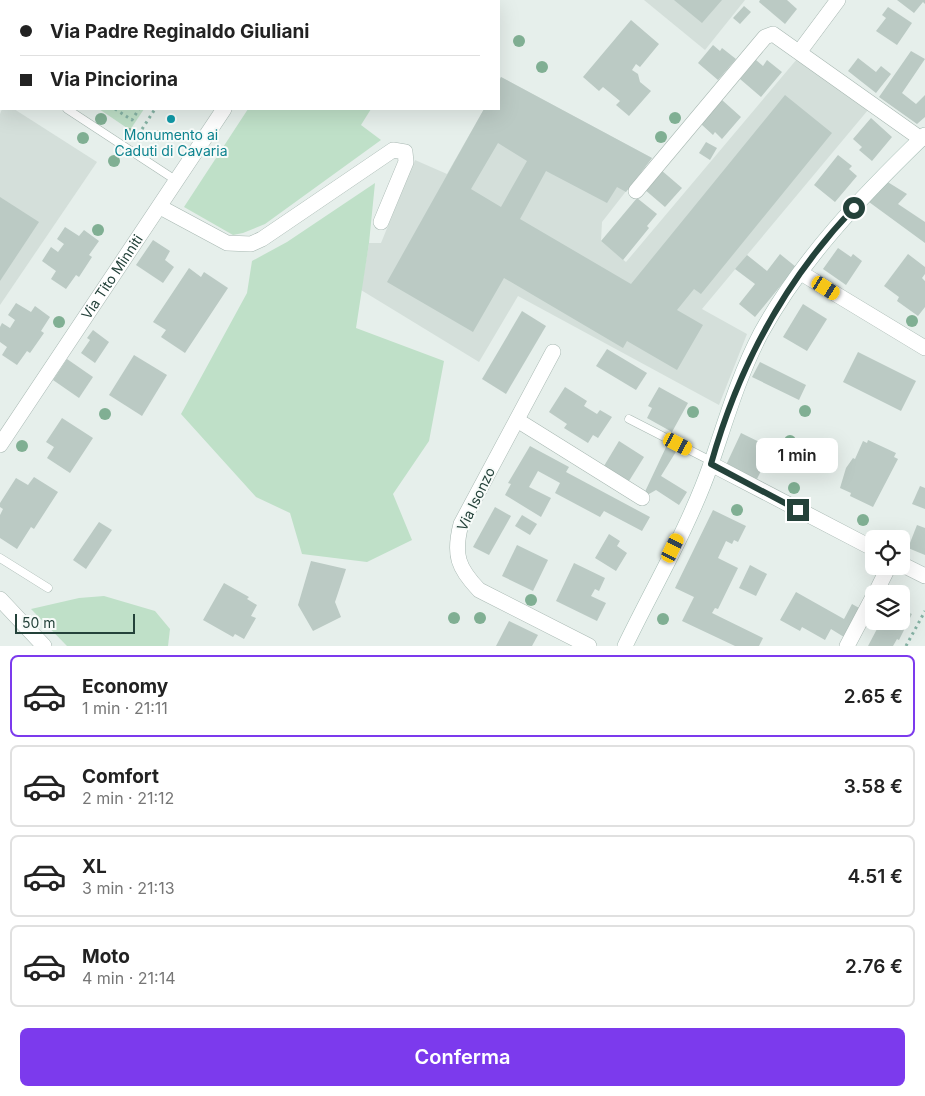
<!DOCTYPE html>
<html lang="it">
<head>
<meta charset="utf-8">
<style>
	:root { --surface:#fff; --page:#f2f2f2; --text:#222; --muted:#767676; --line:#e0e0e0; --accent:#7c3aed }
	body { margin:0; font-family:Inter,sans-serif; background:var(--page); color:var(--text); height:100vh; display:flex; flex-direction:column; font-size:19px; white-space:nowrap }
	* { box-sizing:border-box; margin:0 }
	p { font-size:16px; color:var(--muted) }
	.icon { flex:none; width:28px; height:28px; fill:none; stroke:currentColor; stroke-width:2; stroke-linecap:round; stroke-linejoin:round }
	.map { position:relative; height:646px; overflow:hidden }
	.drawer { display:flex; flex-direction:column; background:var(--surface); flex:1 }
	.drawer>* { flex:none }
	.banner { position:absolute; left:0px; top:0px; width:500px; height:110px; box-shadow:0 5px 20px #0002; display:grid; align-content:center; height:110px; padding:0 20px; background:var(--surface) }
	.tools { position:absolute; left:865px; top:530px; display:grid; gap:10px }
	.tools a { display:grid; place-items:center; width:45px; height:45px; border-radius:8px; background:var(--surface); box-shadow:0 5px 20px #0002; font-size:25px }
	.scale { position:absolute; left:15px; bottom:12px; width:120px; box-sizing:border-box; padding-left:5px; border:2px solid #24423a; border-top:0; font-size:14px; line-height:18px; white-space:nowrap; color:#24423a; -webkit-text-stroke:4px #f7fbf9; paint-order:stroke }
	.end { position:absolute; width:22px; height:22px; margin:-11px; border:6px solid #24423a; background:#fff; box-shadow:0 0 0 2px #fff }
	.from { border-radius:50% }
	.bubble { position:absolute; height:35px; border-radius:8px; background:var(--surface); box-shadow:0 5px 20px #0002; font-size:16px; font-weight:600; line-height:35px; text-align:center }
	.car { position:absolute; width:15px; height:30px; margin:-15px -8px; border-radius:6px; box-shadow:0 0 4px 1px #0007; background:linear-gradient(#f5c518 24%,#345 0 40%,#f5c518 0 76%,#345 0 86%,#f5c518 0) }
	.banner b { display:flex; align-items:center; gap:18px; height:48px; font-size:19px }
	.banner b+b { border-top:1px solid var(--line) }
	.banner i { width:12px; height:12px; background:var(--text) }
	ul { padding:9px 0 0; list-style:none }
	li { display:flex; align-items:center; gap:15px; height:82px; margin:0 10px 8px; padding:0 10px; border:2px solid var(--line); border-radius:8px }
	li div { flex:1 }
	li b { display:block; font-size:19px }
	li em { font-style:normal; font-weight:600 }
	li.selected { border-color:var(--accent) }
	li>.icon { width:45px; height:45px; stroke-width:1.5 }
	.cta { display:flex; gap:10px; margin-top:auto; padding:10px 20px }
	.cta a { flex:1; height:58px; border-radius:8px; background:var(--accent); color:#fff; font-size:20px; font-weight:600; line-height:58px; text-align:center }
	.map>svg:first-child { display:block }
</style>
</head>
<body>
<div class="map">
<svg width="925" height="646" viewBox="0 0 925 646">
	<rect width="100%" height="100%" fill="#e6efeb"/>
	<g fill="#d4dfda">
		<polygon points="644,0 745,0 705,50"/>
		<polygon points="797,59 868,110 702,309 747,334 719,405 518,296 479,362 361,290 369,243 381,243 415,160 447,174 484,109 499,109 499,81 501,77 652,158 602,222 601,241 626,262"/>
		<polygon points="2,109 14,109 97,162 0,305 0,114"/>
	</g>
	<g fill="#bfe0c8">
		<polygon points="0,0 214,0 1,1 1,45"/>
		<polygon points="99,109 144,109 130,130"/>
		<polygon points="248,109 371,109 361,125 381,140 265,224 243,233 233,235 184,207"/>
		<polygon points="375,183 369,243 356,328 444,361 429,441 393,494 412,540 367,562 302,554 290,513 256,497 181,414 247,293 252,261 287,242"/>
		<polygon points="104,596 155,611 170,629 168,646 67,646 31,609 79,598"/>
	</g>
	<g fill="#bbcac4" fill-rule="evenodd">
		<polygon points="674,0 722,0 702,23"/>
		<polygon points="760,0 787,0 797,9 785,24 759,2"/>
		<polygon points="897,0 925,0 925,4 923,2 914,13"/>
		<polygon points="744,6 751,12 740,24 733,18"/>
		<polygon points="888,7 912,23 897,45 876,31 886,18 882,15"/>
		<polygon points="631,20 659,44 640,67 636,64 632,70 638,74 640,82 651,91 629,116 616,105 620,101 603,87 599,91 583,77"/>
		<polygon points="713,45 720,51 722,48 736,59 718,80 698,63"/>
		<polygon points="911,51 925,59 902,93 916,104 925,95 925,117 917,124 879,97"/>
		<polygon points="858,58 876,72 881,66 891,74 876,93 848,71"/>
		<polygon points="756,60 763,66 767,60 782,72 761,97 740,79"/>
		<path d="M501,77l151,81 -26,34 -9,-5 -10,16 -61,-32 -26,48 111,65 154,-189 47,38 -131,161 -7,-5 -17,21 26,15 -26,45 -50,-29 -4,7 -119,-70 -31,54 -86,-50 97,-173h15v-28zM498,143l29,18 -26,46 -30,-18z"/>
		<polygon points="722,100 741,117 722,139 715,132 713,135 701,124"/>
		<polygon points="871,118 892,137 872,161 859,150 862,147 853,139"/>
		<polygon points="706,142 717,148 710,160 699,153"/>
		<polygon points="838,155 852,166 849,169 857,176 835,202 814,185"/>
		<polygon points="661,170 682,188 665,207 644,189"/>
		<polygon points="886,181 907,194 898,204 925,222 925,243 869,202"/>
		<polygon points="0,197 39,222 0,281"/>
		<polygon points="637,198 657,214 647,226 649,228 623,260 601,241"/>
		<polygon points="65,227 79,236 84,230 99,241 89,255 92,257 79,277 76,275 66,289 51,279 56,271 42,261 51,247 58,252 64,244 57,239"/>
		<polygon points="153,240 170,251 165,260 174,267 163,283 136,265"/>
		<polygon points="838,248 851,257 853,254 862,261 846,285 823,269"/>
		<polygon points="780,254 796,267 755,317 739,304 755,284 735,269 747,255 767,271"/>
		<polygon points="908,254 925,267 925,274 922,278 925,281 925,307 918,316 897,301 899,297 884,286"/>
		<polygon points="189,268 201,277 204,272 228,288 185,353 161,337 166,330 153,322"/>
		<polygon points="16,303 31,312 35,306 50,317 41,331 44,333 30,353 27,351 17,365 2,355 7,347 0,342 0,327 2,323 10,328 15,320 8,315"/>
		<polygon points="803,304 827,319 807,351 783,337"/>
		<polygon points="522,311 546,326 506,394 482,379"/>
		<polygon points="93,330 109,342 95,363 81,353 90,340 87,338"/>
		<polygon points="607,349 647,373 636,390 596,366"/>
		<polygon points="858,352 916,381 901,411 843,382"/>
		<polygon points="134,355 167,375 142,416 109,395"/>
		<polygon points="67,359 93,377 79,398 53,380"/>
		<polygon points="760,362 806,385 799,400 752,377"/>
		<polygon points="565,387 587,401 584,406 597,414 600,410 612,417 598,438 593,435 588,443 564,428 567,424 549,412"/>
		<polygon points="659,387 688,403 672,432 647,418 652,408 648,406"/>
		<polygon points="62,418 93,438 70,473 47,458 54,447 46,442"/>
		<polygon points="741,433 772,448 757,479 726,465"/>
		<polygon points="868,440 896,453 894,457 898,459 873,507 850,496 851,493 840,488 846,468 853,458 855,459 863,441 867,443"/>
		<polygon points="619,441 644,457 629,481 604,466"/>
		<polygon points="667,445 677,450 661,476 687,492 679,505 656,490 642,498"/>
		<polygon points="530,446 569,467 566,472 650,517 642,531 604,511 600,517 555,493 560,483 538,471 529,487 551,498 541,517 505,495 511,484 508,483"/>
		<polygon points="34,477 58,492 34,529 31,527 17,549 0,538 0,515 3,509 0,507 0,503 16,478 28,485"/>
		<polygon points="920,486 925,488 925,509 912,504"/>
		<polygon points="495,507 511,516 489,555 473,547"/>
		<polygon points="713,510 746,526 738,542 734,540 732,544 726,541 718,558 738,568 718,609 715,608 712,613 763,638 759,646 735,646 682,621 694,597 675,588"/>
		<polygon points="522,515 537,524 530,535 515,526"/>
		<polygon points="99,522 112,530 86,569 73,560"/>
		<polygon points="917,525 925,528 925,555 908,548"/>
		<polygon points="609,534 620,541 617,546 627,553 616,571 595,558"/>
		<polygon points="517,545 548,560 533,591 502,576"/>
		<polygon points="311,561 346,569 335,602 341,617 313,631 298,605"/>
		<polygon points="574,563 605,578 599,591 595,589 591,596 606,603 597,621 556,601"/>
		<polygon points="750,565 767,574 756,596 739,588"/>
		<polygon points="224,583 249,597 247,599 257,605 251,616 256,618 244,639 235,634 233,637 203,620"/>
		<polygon points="796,592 844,619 852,604 870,614 852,642 831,629 825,640 802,627 800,631 780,620"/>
		<polygon points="901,609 912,614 899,640 897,639 893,646 868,646 877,629 874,627 877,621 901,621"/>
		<polygon points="509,621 538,635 532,646 496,646"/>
	</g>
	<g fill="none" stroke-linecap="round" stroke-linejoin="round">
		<defs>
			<g id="lane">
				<polyline points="0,58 1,58"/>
				<polyline points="67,109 177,181"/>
				<polyline points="629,419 711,461"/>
				<polyline points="0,558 48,588"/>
			</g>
			<g id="street">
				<polyline points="294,1 295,0"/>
				<polyline points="800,51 838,0"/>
				<polyline points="636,191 765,37 773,34 921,139"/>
				<polyline points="160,207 227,243 251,244 262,239 393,150 405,152 406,162 381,222"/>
				<polyline points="801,273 925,348"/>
				<path d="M553,352l-92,172c-8,31 -3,44 18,66l110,56"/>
				<polyline points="517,420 642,498"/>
				<path id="s1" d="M0,445l224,-336"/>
				<polyline points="711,464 874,549"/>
				<polyline points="901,564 925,576"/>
				<polyline points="875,594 889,566"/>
				<polyline points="0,599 44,646"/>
				<polyline points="847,646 874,595"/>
			</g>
			<path id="secondary" d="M625,646c29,-60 64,-119 86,-182 15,-44 28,-89 50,-131 41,-75 103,-139 164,-198"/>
		</defs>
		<use href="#lane" stroke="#a8b8b2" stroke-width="9"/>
		<use href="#street" stroke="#a8b8b2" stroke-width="16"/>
		<use href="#secondary" stroke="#a4bbb3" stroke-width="16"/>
		<g stroke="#86b3a5" stroke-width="3" stroke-dasharray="2.5 4" stroke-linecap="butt">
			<polyline points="61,0 63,1"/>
			<polyline points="172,0 174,1"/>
			<polyline points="26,1 27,0"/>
			<polyline points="118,1 119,0"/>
			<polyline points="209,1 210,0"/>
			<polyline points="226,1 227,0"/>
			<polyline points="115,109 132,120 139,109"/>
			<polyline points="135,140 155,109"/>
			<polyline points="906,646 925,611"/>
		</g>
		<use href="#lane" stroke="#fff" stroke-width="8"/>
		<use href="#street" stroke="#fff" stroke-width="15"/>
		<use href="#secondary" stroke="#fff" stroke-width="15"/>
	</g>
	<g fill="#80af93">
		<circle cx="519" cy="41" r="6"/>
		<circle cx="542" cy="67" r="6"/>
		<circle cx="675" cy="118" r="6"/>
		<circle cx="101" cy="119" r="6"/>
		<circle cx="129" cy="134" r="6"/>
		<circle cx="160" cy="136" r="6"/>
		<circle cx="661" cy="137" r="6"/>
		<circle cx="83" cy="138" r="6"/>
		<circle cx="114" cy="161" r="6"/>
		<circle cx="98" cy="230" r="6"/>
		<circle cx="912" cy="321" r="6"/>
		<circle cx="59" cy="322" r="6"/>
		<circle cx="805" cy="411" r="6"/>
		<circle cx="693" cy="412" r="6"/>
		<circle cx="105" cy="414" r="6"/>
		<circle cx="790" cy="441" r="6"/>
		<circle cx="22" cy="446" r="6"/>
		<circle cx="819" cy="460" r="6"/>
		<circle cx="776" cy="466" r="6"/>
		<circle cx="794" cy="488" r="6"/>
		<circle cx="737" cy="510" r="6"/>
		<circle cx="863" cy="520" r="6"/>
		<circle cx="531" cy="600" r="6"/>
		<circle cx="454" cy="618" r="6"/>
		<circle cx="480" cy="618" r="6"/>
		<circle cx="663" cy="619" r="6"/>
	</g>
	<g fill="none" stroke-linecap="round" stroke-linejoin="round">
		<path stroke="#24423a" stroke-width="6" d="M798,510l-87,-46c27,-96 73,-183 143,-256"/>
	</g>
	<circle fill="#0f9aa8" stroke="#f7fbf9" stroke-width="2" cx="171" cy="119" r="5"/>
	<g text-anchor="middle" stroke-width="4" stroke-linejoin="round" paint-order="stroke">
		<g font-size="14" fill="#0d838f" stroke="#f7fbf9">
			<text x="171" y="140">Monumento ai<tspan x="171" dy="16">Caduti di Cavaria</tspan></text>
		</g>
		<g font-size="14" fill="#24423a" stroke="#f7fbf9">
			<text dy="5" stroke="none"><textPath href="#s1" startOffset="202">Via Tito Minniti</textPath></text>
			<text transform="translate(476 499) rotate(-64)" y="5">Via Isonzo</text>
		</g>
	</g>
</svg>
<div class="tools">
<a><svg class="icon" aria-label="locate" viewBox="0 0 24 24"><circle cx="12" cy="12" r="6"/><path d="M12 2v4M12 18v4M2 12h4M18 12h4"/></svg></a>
<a><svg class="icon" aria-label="layers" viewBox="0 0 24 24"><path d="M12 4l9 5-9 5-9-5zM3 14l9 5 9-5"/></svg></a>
</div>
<div class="scale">50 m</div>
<i class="end from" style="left:854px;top:208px"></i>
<i class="end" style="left:798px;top:510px"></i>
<div class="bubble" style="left:756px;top:438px;width:82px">1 min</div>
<i class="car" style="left:826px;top:288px;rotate:122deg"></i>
<i class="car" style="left:678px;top:444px;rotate:117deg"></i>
<i class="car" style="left:673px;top:548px;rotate:26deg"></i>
<div class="banner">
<b><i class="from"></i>Via Padre Reginaldo Giuliani</b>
<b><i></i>Via Pinciorina</b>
</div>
</div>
<section class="drawer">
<ul>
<li class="selected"><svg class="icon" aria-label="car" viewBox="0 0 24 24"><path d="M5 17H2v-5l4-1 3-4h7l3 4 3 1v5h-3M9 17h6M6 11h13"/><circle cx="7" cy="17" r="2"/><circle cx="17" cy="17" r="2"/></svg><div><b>Economy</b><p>1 min · 21:11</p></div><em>2.65 €</em></li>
<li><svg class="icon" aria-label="car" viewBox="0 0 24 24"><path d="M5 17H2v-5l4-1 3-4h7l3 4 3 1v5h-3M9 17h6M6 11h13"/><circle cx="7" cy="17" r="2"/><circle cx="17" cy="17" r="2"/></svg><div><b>Comfort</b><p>2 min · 21:12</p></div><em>3.58 €</em></li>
<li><svg class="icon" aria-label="car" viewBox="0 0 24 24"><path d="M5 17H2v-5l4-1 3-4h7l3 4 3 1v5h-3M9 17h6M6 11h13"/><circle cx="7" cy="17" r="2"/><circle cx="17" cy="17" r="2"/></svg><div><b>XL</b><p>3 min · 21:13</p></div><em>4.51 €</em></li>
<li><svg class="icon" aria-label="car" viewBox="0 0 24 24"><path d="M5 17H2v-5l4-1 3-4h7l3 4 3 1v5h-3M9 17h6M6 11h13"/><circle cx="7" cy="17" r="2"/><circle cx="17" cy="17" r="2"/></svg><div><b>Moto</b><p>4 min · 21:14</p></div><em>2.76 €</em></li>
</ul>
<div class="cta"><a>Conferma</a></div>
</section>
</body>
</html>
